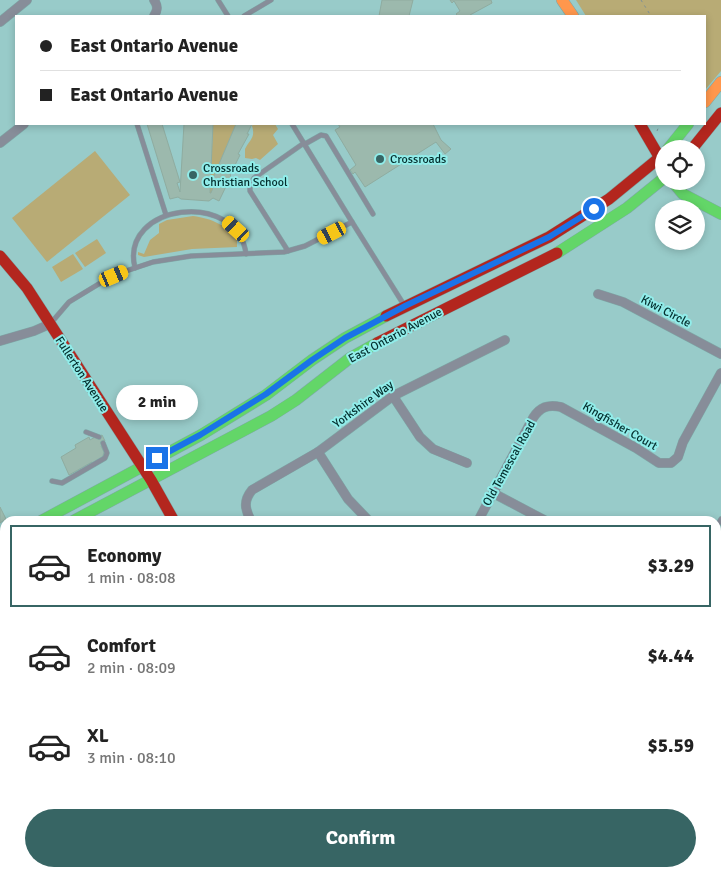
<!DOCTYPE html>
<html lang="en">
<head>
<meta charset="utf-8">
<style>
	:root { --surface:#fff; --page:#f2f2f2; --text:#222; --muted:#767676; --line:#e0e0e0; --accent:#376564 }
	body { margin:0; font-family:Signika,sans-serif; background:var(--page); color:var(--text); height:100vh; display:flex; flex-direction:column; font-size:19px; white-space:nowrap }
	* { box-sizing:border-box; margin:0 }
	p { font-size:16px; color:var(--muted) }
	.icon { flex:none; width:28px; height:28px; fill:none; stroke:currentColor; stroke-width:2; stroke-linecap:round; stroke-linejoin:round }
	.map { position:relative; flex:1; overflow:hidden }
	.sheet { position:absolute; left:0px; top:516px; width:721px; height:361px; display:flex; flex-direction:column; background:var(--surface); border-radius:15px 15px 0 0; box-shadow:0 2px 8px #0003 }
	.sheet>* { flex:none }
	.banner { position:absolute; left:15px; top:15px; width:691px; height:110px; border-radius:0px; box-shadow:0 2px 8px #0003; display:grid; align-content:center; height:110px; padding:0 25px; background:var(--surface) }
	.fabs { position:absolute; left:655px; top:140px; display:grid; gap:10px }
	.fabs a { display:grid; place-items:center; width:50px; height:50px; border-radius:50%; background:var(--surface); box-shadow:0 2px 8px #0003; font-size:25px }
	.end { position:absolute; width:22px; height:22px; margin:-11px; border:6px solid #1a73e8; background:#fff; box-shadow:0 0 0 2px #fff }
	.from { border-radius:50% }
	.bubble { position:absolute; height:35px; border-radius:18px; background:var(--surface); box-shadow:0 2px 8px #0003; font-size:16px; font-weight:700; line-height:35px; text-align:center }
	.car { position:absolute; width:15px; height:30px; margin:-15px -8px; border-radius:6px; box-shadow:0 0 4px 1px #0007; background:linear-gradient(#f5c518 24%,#345 0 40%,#f5c518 0 76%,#345 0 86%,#f5c518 0) }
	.banner b { display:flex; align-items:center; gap:18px; height:48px; font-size:19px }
	.banner b+b { border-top:1px solid var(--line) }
	.banner i { width:12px; height:12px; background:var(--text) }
	ul { padding:9px 0 0; list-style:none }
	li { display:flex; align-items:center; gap:15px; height:82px; margin:0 10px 8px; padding:0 15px; border:2px solid transparent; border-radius:0px }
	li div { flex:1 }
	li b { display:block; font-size:19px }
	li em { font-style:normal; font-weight:700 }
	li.on { border-color:var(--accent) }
	li>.icon { width:45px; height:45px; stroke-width:1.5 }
	.button { display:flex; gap:10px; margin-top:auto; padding:10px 25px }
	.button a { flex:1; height:58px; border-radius:30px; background:var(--accent); color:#fff; font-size:20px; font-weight:700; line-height:58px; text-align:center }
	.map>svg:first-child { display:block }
</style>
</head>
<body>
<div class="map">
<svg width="721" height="877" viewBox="0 0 721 877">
	<rect width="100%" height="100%" fill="#98cbc9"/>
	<g fill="#b8ab75">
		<polygon points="576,0 721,0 721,71 705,90 705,16 586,16"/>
		<polygon points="213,124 236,124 211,183 214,185 211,193 210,193"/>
		<path d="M253,124h22l3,5 -5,6 5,9 -18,16 -4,-2 -4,1 -7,-1c0,-1 0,-8 0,-9 4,-9 11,-11 7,-23z"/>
		<polygon points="95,151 130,195 47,262 12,218"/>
		<path d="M193,216c20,3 30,8 44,22v9l-45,2 -48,8 -6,-2v-3l6,2 6,-14 9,-7v-9l8,-4z"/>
		<polygon points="97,239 106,253 85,267 75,253"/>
		<polygon points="73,254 83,269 61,282 52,267"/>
	</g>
	<g fill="#9cb9ad" stroke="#8faca0">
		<polygon points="382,0 413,0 409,16 379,16"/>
		<polygon points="450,0 491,0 492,3 470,15 471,16 458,16 456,14 460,11 454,1 452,3"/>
		<polygon points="147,124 162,124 180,182 177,183 180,192 184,124 213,124 210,193 211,193 214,185 211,183 236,124 252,124 247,134 249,134 238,154 240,155 230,175 231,176 219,201 213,198 209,201 181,199 178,197 170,199"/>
		<polygon points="338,124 433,124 441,140 451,149 445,154 436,142 365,187 355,172 353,174 350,170 356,165 335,130 340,127"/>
		<polygon points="102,435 105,441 102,443 103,445 101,446 104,452 102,459 93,464 92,462 69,475 61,457 76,448 75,445 89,437 90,440 97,436 98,437"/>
		<polygon points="0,507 6,519 0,523"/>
		<polygon points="5,585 5,610 4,611 0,606 0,588"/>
		<polygon points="3,657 5,661 5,671 0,674 0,659"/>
		<polygon points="0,699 5,704 5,716 2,718 0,716"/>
		<polygon points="716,748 721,751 721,774 716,778"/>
		<polygon points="4,765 5,778 0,782 0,767"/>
		<polygon points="0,807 5,809 5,830 0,827"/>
		<polygon points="48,872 49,873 47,877 35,877 27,873"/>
		<polygon points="134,872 141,874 147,872 154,877 131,877"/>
		<polygon points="171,872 184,872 182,877 168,877"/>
		<polygon points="378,872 394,872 392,876 388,873 386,877"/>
		<polygon points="402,872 419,872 416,877 400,877"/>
		<polygon points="479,872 499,872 501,874 499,877 483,877 484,875"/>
	</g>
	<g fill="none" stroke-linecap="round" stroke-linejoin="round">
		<defs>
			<g id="lane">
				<polyline points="218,0 228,16"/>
				<polyline points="244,16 271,0"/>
				<polyline points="137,124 166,215"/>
				<polyline points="292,124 352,222"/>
				<polyline points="305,144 321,135 326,136 373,214"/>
				<polyline points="288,251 250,191 250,185 254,178 304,143"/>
				<path d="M135,268c-16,-65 103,-79 111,-14"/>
				<polyline points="51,323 69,302 102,282 126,271 153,262 191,256 284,252 305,246 352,222 404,305"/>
				<polyline points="86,432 99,437"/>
				<polyline points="52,481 62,483 105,458 107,453 103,443"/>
				<polyline points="716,528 721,519"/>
				<polyline points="716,536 721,540"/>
				<polyline points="690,877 691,872"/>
			</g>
			<g id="street">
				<path d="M154,16c4,-6 4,-10 0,-16"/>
				<polyline points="0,22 27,0"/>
				<polyline points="0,143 24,124"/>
				<polyline points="598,294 623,302 721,354"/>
				<polyline points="0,341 34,331 50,324"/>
				<polyline points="393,396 420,437 433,449 467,463"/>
				<polyline points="318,452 348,499 369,521"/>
				<polyline points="493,493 546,521"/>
				<path d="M251,521c-6,-12 -8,-20 1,-31l66,-38 75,-56 112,-56"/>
				<path d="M478,521l55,-103c7,-11 15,-14 28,-11l75,41 23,15h12l7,-6 5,-15 38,-69"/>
				<polyline points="0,632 5,630"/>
				<polyline points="0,739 5,736"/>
				<polyline points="336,872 345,877"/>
				<polyline points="544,875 547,877"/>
				<polyline points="2,877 5,871"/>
				<polyline points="109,877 112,872"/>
				<polyline points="456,877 458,872"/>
			</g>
			<g id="fast">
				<polyline points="668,149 688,124"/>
				<polyline points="672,181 683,194 721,214"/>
				<polyline points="557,253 627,208 664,178"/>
				<polyline points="41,521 201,435 266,395 312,360 345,338 386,316"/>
				<polyline points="73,521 271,416 296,400 350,358 377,343"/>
				<polyline points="0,543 5,540"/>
				<polyline points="668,872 677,877"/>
				<polyline points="284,877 287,872"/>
			</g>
			<g id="slow">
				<polyline points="562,0 573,16"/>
				<polyline points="705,102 721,82"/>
				<polyline points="0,561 5,558"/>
			</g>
			<g id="jam">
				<polyline points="640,124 664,165"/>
				<polyline points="692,149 721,113"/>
				<polyline points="0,256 27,288 151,480 174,521"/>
				<polyline points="386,316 549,237 609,199 664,154"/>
				<polyline points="377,343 557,253"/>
			</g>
		</defs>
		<use href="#lane" stroke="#7ea8a7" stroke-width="5.5"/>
		<use href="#street" stroke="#7ea8a7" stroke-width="10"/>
		<use href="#fast" stroke="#7ea8a7" stroke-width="12"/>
		<use href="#slow" stroke="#7ea8a7" stroke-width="12"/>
		<use href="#jam" stroke="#7ea8a7" stroke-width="12"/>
		<g stroke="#7e8f96" stroke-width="1" stroke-dasharray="2.5 4" stroke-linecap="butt">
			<polyline points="641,0 651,16"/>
			<polyline points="657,131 660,124"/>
		</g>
		<use href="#lane" stroke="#878d99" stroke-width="4.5"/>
		<use href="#street" stroke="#878d99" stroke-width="9"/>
		<use href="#fast" stroke="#63d668" stroke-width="11"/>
		<use href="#slow" stroke="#ff974d" stroke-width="11"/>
		<use href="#jam" stroke="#b3261e" stroke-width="11"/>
	</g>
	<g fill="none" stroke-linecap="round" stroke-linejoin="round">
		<polyline stroke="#1a73e8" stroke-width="6" points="157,458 200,435 266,394 312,360 345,338 405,306 549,237 594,209"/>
	</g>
	<g fill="#376564" stroke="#91edea" stroke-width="2">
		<circle cx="380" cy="159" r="5"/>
		<circle cx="193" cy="175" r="5"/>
	</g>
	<g text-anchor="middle" stroke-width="4" stroke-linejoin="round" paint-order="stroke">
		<g font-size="12" fill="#032e2d" stroke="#91edea" text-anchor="start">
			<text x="390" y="163">Crossroads</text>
			<text x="203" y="172">Crossroads<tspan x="203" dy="14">Christian School</tspan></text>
		</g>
		<g font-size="12" fill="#032e2d" stroke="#91edea">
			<text transform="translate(666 311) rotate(28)" y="4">Kiwi Circle</text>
			<text transform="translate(395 335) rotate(-28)" y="4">East Ontario Avenue</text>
			<text transform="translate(82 374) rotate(57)" y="4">Fullerton Avenue</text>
			<text transform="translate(363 404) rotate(-36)" y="4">Yorkshire Way</text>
			<text transform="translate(620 426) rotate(30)" y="4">Kingfisher Court</text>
			<text transform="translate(509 463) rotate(-61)" y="4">Old Temescal Road</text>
		</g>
	</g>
</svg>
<div class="fabs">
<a><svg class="icon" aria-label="locate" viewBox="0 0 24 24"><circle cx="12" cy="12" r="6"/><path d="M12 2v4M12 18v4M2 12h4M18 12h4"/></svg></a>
<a><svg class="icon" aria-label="layers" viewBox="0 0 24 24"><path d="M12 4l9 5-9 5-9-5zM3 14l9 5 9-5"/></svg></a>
</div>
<i class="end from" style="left:594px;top:209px"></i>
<i class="end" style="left:157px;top:458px"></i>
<div class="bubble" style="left:116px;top:385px;width:82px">2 min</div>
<i class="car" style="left:236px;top:229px;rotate:312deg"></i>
<i class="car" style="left:332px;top:233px;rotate:243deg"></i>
<i class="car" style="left:114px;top:276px;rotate:67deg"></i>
<div class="banner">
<b><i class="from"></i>East Ontario Avenue</b>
<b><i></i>East Ontario Avenue</b>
</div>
<section class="sheet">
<ul>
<li class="on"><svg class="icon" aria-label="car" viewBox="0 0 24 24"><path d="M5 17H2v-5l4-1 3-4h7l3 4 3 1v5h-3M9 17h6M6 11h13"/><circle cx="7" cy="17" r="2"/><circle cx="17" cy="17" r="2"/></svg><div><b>Economy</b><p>1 min · 08:08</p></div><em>$3.29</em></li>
<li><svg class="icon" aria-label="car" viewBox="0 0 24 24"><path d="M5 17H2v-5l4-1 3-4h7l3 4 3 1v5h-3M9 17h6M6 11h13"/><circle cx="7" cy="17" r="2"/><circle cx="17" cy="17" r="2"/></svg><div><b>Comfort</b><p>2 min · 08:09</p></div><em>$4.44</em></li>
<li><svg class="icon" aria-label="car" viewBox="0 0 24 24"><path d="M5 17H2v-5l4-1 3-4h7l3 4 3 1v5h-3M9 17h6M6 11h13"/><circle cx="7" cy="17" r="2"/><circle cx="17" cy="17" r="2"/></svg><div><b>XL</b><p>3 min · 08:10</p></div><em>$5.59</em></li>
</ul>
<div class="button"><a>Confirm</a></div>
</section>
</div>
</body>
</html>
